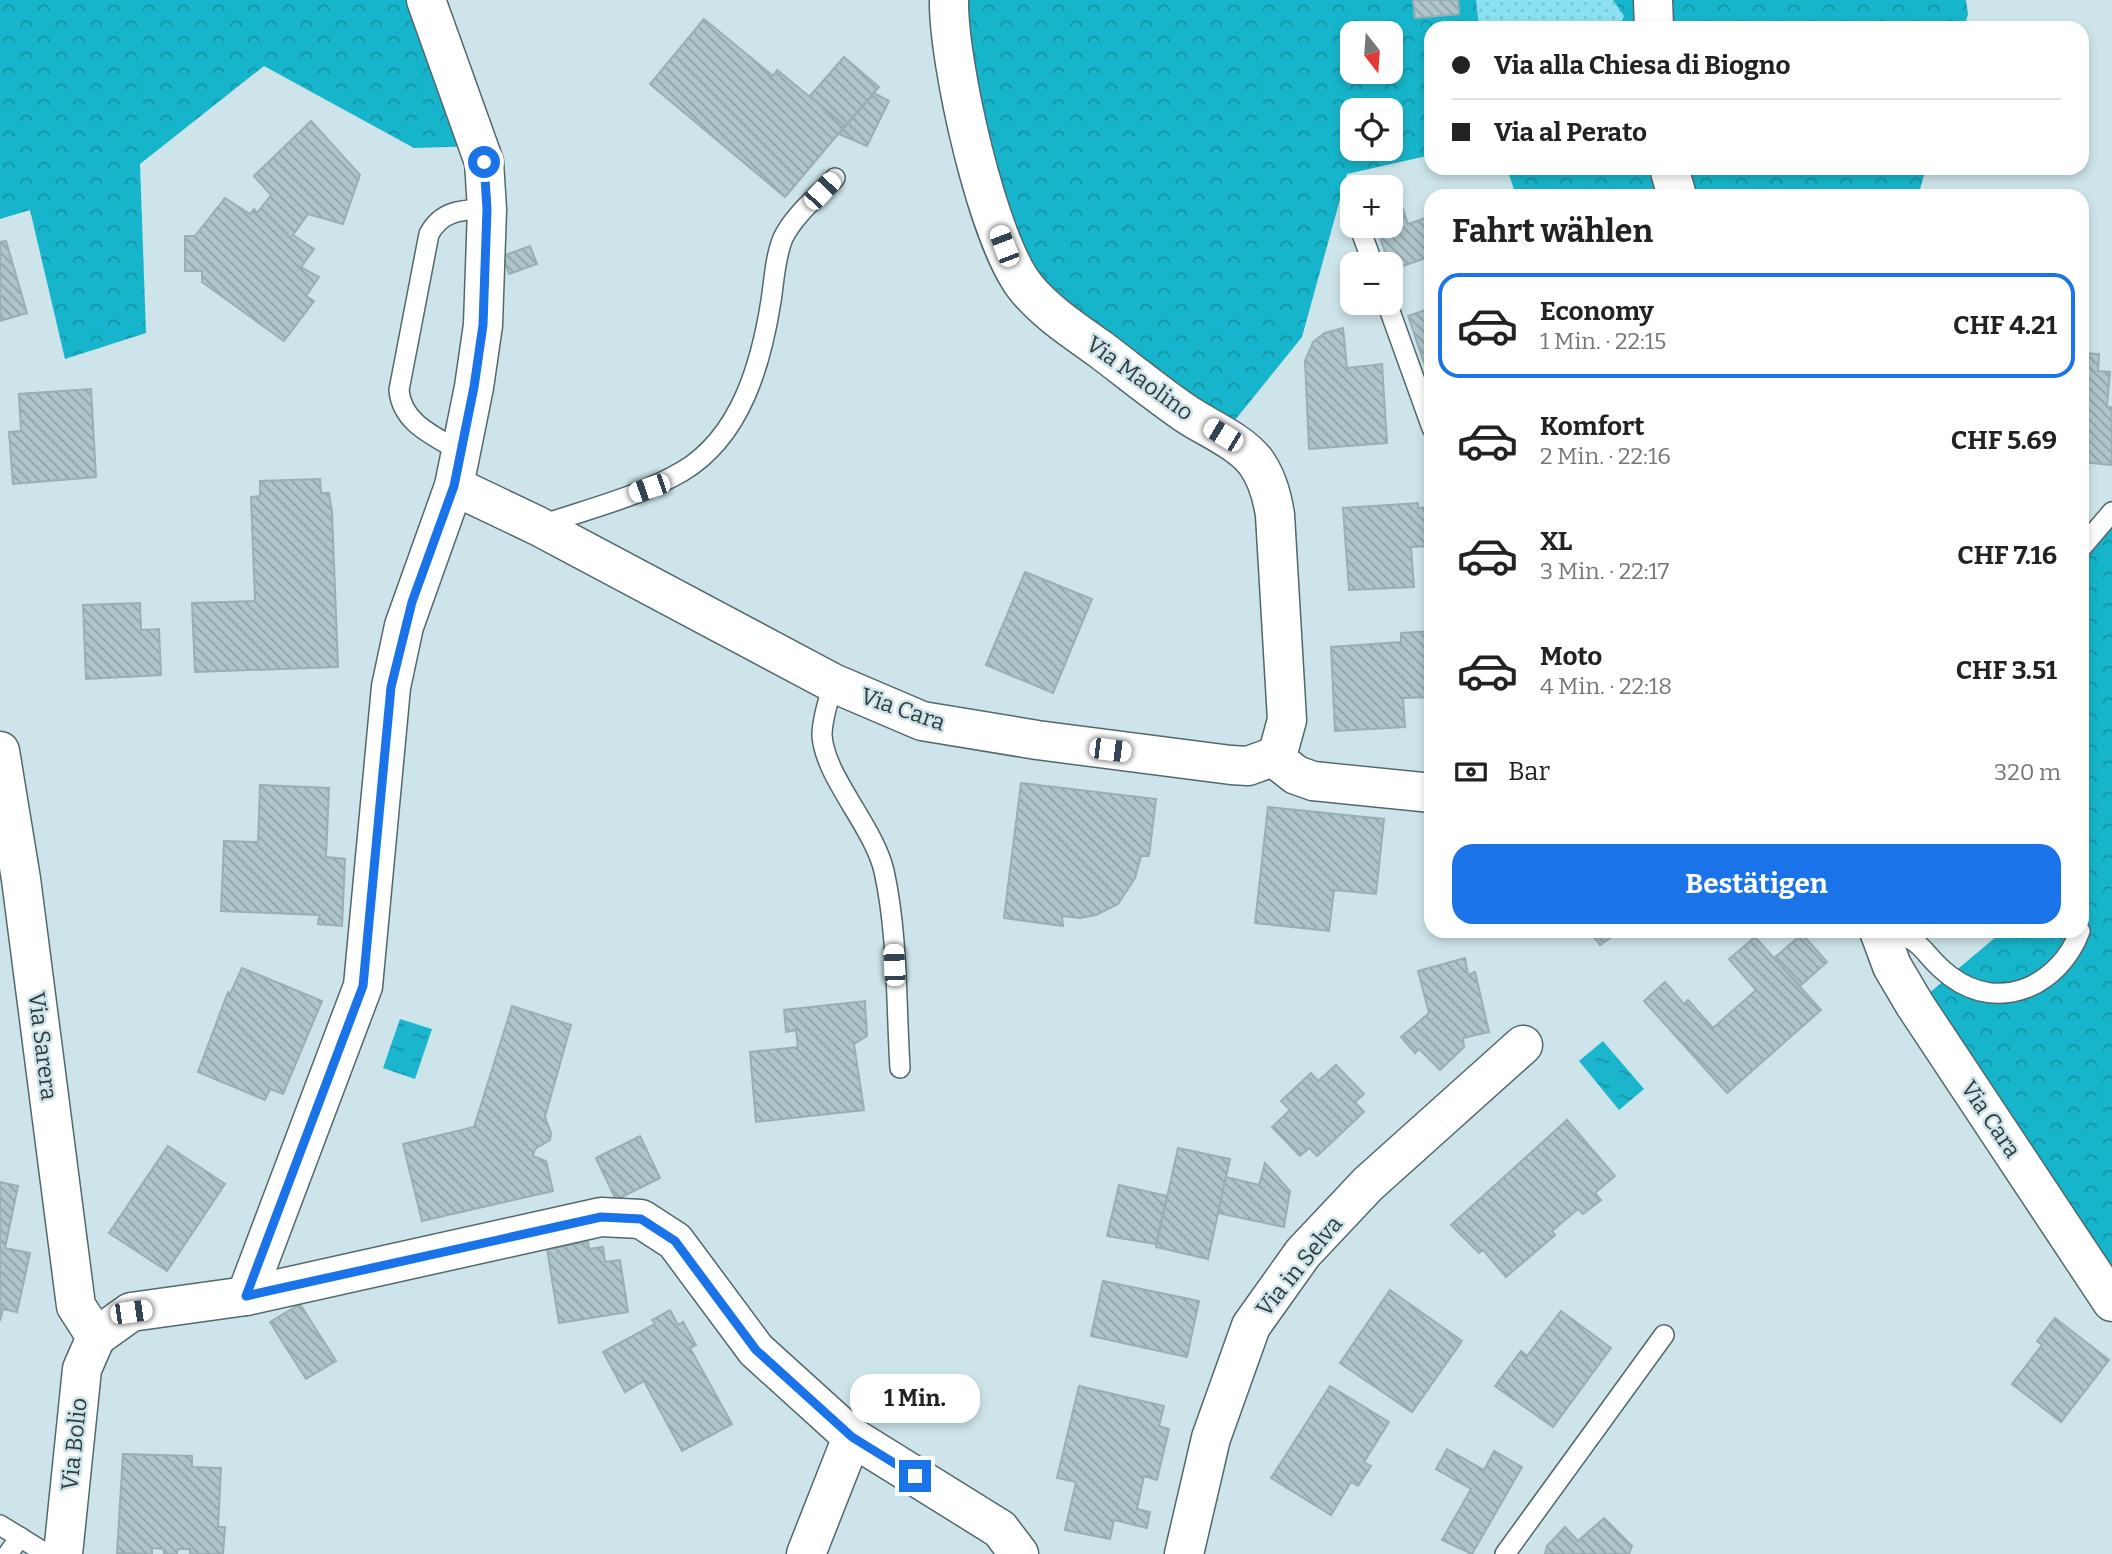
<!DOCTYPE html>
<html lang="de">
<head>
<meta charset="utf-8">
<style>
	:root { --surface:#fff; --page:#f6f6f6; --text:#222; --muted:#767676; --line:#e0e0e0; --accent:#1a73e8 }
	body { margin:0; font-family:Bitter,serif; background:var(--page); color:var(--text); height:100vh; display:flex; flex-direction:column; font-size:26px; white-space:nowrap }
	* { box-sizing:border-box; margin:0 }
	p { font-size:23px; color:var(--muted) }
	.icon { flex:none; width:38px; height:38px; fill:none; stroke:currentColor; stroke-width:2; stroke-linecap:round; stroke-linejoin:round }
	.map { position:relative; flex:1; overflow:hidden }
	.panel { position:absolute; left:1424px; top:189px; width:665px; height:749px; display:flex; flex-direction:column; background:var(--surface); border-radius:21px; box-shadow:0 4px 10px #0003 }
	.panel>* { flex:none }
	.guide { position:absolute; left:1424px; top:21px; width:665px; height:154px; border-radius:21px; box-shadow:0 4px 10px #0003; display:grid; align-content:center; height:154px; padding:0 28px; background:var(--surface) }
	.needle { width:46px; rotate:163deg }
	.tools { position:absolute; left:1340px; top:21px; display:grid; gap:14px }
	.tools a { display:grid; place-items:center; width:63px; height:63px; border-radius:14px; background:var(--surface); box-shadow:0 4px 10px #0003; font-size:35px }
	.end { position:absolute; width:32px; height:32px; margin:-16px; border:9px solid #1a73e8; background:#fff; box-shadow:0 0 0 4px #fff }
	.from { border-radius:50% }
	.bubble { position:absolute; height:49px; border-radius:21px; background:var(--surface); box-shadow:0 4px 10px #0003; font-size:23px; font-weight:700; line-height:49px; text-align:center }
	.car { position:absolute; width:21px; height:42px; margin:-21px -10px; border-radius:9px; box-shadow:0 0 5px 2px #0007; background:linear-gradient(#fff 24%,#345 0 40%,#fff 0 76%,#345 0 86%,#fff 0) }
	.guide b { display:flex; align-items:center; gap:24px; height:66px; font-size:26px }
	.guide b+b { border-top:2px solid var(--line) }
	.guide i { width:18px; height:18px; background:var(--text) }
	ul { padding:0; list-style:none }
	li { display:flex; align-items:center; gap:21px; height:105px; margin:0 14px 10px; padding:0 14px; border:4px solid transparent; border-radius:21px }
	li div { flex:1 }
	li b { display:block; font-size:26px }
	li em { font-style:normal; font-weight:700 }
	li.selected { border-color:var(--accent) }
	li>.icon { width:63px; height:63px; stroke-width:1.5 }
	h2 { padding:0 28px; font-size:32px; line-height:84px }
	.pay { display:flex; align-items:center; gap:18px; height:77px; padding:0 28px; font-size:26px }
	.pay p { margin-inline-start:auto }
	.cta { display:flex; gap:14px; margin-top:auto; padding:14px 28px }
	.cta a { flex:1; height:80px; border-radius:21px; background:var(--accent); color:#fff; font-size:28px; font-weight:700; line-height:80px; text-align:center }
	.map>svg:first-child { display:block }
</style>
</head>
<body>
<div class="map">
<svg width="2112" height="1554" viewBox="0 0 2112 1554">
	<defs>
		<pattern id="forest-crowns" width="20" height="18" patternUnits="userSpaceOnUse" patternTransform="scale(1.75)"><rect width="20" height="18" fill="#17b5cb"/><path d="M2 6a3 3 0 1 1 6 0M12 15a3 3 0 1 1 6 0" fill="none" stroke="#1594a6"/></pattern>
		<pattern id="park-dots" width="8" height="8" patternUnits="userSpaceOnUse" patternTransform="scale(1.75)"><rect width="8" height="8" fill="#8be1f1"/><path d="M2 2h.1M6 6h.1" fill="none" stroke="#78c2d0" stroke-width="1.8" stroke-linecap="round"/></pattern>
		<pattern id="water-ripples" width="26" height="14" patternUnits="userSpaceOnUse" patternTransform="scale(1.75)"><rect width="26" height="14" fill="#1bb6cd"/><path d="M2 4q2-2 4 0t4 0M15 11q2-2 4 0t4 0" fill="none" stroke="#1995a8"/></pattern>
		<pattern id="building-back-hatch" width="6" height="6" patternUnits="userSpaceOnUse" patternTransform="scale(1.75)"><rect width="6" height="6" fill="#aec6cb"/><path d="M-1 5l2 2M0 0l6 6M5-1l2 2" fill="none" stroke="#8ea2a6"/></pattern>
	</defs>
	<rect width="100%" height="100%" fill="#cde5ea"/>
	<g fill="url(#forest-crowns)" fill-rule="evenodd">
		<polygon points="0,0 426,0 480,146 414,148 264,66 140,164 146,333 65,359 30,210 0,219"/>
		<path d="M949,0h1017l2,14 -4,14h-532l-1,127 -84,19 -45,163 -79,98 -198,-147zM1353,33h38v39h-38zM1353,110h38v39h-38z"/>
		<polygon points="1507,168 1926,168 1918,196 1516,196"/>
		<polygon points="2112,512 2112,1302 1915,1005 2003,931 2082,931 2083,547"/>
	</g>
	<polygon fill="url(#park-dots)" points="1476,0 1613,0 1624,16 1619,28 1479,28"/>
	<g fill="url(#water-ripples)">
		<polygon points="400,1019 432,1029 415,1079 383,1068"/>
		<polygon points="1603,1041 1644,1089 1619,1110 1579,1061"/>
	</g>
	<g fill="url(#building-back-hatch)" stroke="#98afb3" stroke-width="2">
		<polygon points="1413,0 1458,0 1459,14 1415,18"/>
		<polygon points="704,19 773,76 777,70 845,126 785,197 650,84"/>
		<polygon points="844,57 879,87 845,126 810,96"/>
		<polygon points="874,93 889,101 867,146 839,134"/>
		<polygon points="311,121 360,175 343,224 308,214 293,235 314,249 301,267 319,277 306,296 314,301 284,341 202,282 202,271 185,271 185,236 195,236 225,198 250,214 254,209 257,213 271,195 254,176"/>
		<polygon points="1400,200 1408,224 1432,216 1432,256 1391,270 1376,226 1391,226 1391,203"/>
		<polygon points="6,241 27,313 0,321 0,242"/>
		<polygon points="530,246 537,264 509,274 503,256"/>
		<polygon points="1432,308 1432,376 1429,377 1408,316"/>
		<polygon points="1343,328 1347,368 1382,364 1387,443 1309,449 1305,361 1313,342 1325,333"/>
		<polygon points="2082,353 2099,354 2098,371 2110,372 2107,407 2112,407 2112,465 2082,462"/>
		<polygon points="91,389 96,477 13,484 9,432 21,431 19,394"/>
		<polygon points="320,479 321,493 329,493 332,512 338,667 195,672 192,603 255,601 251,497 260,496 260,481"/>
		<polygon points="1418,503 1418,508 1432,507 1432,546 1411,547 1414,587 1349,590 1343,508"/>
		<polygon points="1025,572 1092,599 1053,693 986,665"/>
		<polygon points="140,603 141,630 159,629 161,675 86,679 83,605"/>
		<polygon points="1432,631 1432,697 1403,698 1405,727 1335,731 1331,647 1401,642 1401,633"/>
		<polygon points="1021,783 1156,799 1149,856 1141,856 1135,878 1118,904 1096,915 1080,918 1062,916 1063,926 1004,918"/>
		<polygon points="260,785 329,788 326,857 345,859 342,926 318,924 319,915 221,911 224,841 258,842"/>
		<polygon points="1268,807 1384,819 1376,894 1334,890 1329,931 1255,923"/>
		<polygon points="1590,931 1620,931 1600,945"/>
		<polygon points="1802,934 1827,962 1800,986 1774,958"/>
		<polygon points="1755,937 1821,1010 1727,1093 1644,1001 1665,982 1684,1004 1688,1000 1713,1028 1756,990 1729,959"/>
		<polygon points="1465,958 1468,975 1475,972 1489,1032 1463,1038 1464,1047 1440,1070 1419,1049 1415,1053 1401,1037 1429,1013 1418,971"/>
		<polygon points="242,968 322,1001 283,1094 270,1089 265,1100 198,1072 228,992 230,994"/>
		<polygon points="865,1001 867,1036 854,1044 864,1110 756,1122 750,1052 798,1047 796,1030 786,1032 784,1010"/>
		<polygon points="512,1006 571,1025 545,1117 551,1133 550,1140 535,1149 533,1156 546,1161 553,1191 422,1221 403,1144 474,1127"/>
		<polygon points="1336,1065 1364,1094 1355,1102 1364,1112 1317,1156 1309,1148 1300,1156 1272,1127 1290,1110 1281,1101 1311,1073 1318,1081"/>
		<polygon points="1567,1120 1615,1176 1595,1193 1601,1200 1583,1214 1578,1209 1552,1231 1555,1235 1506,1277 1483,1250 1479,1253 1451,1225"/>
		<polygon points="640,1136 660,1178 616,1200 596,1158"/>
		<polygon points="168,1146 225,1184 167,1271 109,1233"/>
		<polygon points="1178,1148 1230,1159 1208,1259 1156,1247"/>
		<polygon points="1265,1163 1290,1191 1284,1227 1218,1213 1226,1177 1259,1185"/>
		<polygon points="0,1182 18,1186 5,1248 30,1253 17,1312 3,1309 0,1321"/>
		<polygon points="1119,1185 1167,1196 1156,1244 1107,1236"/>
		<polygon points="588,1242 589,1249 603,1247 605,1262 620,1260 628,1312 559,1323 547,1249"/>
		<polygon points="1103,1281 1199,1301 1187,1357 1091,1336"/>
		<polygon points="1390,1290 1462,1341 1412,1412 1340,1363"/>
		<polygon points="300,1304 336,1361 306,1379 270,1322"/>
		<polygon points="670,1310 678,1325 683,1322 696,1345 690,1348 732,1424 682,1451 644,1381 625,1392 603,1352 655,1324 652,1320"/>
		<polygon points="1561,1311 1611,1348 1553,1427 1495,1386 1521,1351 1527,1356"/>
		<polygon points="2055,1318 2109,1360 2061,1422 2012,1384 2042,1345 2037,1341"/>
		<polygon points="1079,1386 1164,1406 1159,1426 1169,1429 1157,1480 1144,1476 1137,1509 1150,1512 1147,1528 1114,1520 1110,1539 1065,1530 1076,1482 1057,1478"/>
		<polygon points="1330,1386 1389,1422 1364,1462 1371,1466 1358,1486 1351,1482 1331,1515 1271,1478"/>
		<polygon points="1447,1449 1484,1470 1494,1451 1522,1467 1472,1554 1442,1540 1471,1489 1436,1469"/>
		<polygon points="123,1454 192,1456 192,1467 221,1468 218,1527 225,1527 223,1554 190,1554 190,1549 178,1549 177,1554 164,1554 164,1549 152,1548 152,1554 117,1553"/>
		<polygon points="1604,1518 1632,1546 1629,1554 1545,1554 1547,1546 1565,1527 1578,1541"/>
	</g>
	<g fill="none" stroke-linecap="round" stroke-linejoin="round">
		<defs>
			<g id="service">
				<polyline points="1352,207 1353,208"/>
				<polyline points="1359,226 1373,264"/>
				<polyline points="1387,303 1432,428"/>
				<path d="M461,452c-26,-16 -59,-28 -62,-62l30,-156c13,-24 33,-24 58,-25"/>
				<path d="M539,526c48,-17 100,-29 144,-55 58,-35 78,-107 88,-170 3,-19 4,-44 12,-63 11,-23 35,-42 52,-60"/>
				<polyline points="2082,547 2112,512"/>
				<path d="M833,683c-4,17 -11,35 -11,52 2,41 52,92 62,136 14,63 12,132 16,197"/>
				<path d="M1880,931c47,6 39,22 70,45 50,38 110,9 130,-45"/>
				<polyline points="0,1525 47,1554"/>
				<polyline points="8,1554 20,1537"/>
				<polyline points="1505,1554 1664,1335"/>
			</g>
			<g id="minor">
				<path d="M949,0c-1,62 39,243 78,289 20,24 48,42 73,60 29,22 56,44 85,64 22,15 53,27 70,48 12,16 17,34 20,54l12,205 -8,29 -6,8"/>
				<polyline points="1653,0 1654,28"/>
				<polyline points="1669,168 1677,196"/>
				<polyline points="454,486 538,526 833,683 922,721 1037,740 1231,765 1248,766 1273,757 1296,775 1313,781 1432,793"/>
				<polyline points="0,751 21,879 76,1306 96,1337"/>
				<polyline points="1879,931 1892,966 1915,1005 2112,1302"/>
				<polyline points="246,1296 601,1217 641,1219 675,1241 756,1350 852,1437 1000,1529 1019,1554"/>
				<polyline points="96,1337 131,1312 246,1296 363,986 391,687 404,626 454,486 474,387 483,325 487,209 484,162 426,0"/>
				<polyline points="63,1554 82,1369 96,1337"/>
				<polyline points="806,1554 852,1437"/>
				<polyline points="1184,1554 1211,1438 1251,1326 1303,1253 1368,1184 1523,1045"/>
			</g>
		</defs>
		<use href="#service" stroke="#52686c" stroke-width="22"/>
		<use href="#minor" stroke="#52686c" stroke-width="41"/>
		<use href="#service" stroke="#fff" stroke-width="19"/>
		<use href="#minor" stroke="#fff" stroke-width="38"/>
	</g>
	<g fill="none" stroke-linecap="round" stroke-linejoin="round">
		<polyline stroke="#1a73e8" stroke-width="9" points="484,162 487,209 483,325 474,387 454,486 412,602 391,687 363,986 246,1296 601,1217 641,1219 675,1241 756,1350 852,1437 915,1476"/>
	</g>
	<g text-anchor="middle" stroke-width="5" stroke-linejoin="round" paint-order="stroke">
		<g font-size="23" fill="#323b3d" stroke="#cde5ea">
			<text transform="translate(1140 378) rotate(36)" y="8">Via Maolino</text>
			<text transform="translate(903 709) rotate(19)" y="8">Via Cara</text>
			<text transform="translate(43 1046) rotate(83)" y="8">Via Sarera</text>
			<text transform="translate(1991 1119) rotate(56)" y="8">Via Cara</text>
			<text transform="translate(1299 1266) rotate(-51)" y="8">Via in Selva</text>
			<text transform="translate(74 1444) rotate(-84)" y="8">Via Bolio</text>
		</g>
	</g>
</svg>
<div class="tools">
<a><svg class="needle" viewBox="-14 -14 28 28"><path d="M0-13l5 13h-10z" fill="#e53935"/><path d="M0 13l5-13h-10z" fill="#767676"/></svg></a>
<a><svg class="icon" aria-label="locate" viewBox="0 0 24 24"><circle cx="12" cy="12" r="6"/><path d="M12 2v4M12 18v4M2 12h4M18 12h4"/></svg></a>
<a>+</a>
<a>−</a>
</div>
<i class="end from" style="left:484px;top:162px"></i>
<i class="end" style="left:915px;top:1476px"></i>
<div class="bubble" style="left:850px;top:1374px;width:130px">1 Min.</div>
<i class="car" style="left:822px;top:191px;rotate:43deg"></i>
<i class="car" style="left:1004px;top:246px;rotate:339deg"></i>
<i class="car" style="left:1223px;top:435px;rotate:301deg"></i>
<i class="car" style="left:649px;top:488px;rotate:251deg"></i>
<i class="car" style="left:1110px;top:750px;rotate:97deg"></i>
<i class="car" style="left:894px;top:965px;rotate:357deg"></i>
<i class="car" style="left:131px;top:1312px;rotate:82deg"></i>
<div class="guide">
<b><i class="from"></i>Via alla Chiesa di Biogno</b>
<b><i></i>Via al Perato</b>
</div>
<section class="panel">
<h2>Fahrt wählen</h2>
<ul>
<li class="selected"><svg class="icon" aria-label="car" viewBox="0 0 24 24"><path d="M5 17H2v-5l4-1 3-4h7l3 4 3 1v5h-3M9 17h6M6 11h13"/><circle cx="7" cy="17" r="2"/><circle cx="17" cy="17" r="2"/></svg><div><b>Economy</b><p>1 Min. · 22:15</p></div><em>CHF 4.21</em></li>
<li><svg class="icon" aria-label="car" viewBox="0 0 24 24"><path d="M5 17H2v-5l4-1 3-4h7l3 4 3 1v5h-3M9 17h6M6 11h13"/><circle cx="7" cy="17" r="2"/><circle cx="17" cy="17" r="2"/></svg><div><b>Komfort</b><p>2 Min. · 22:16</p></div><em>CHF 5.69</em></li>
<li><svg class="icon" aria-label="car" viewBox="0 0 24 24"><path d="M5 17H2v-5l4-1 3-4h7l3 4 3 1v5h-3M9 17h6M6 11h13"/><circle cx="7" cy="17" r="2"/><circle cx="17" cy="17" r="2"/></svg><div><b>XL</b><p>3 Min. · 22:17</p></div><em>CHF 7.16</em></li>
<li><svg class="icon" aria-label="car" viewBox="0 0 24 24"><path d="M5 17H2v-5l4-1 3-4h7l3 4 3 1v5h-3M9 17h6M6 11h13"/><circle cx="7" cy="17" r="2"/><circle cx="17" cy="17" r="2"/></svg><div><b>Moto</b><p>4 Min. · 22:18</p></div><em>CHF 3.51</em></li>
</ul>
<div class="pay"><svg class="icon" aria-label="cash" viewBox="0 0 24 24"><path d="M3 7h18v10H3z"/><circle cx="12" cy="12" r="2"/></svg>Bar<p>320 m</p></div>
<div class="cta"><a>Bestätigen</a></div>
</section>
</div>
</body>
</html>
